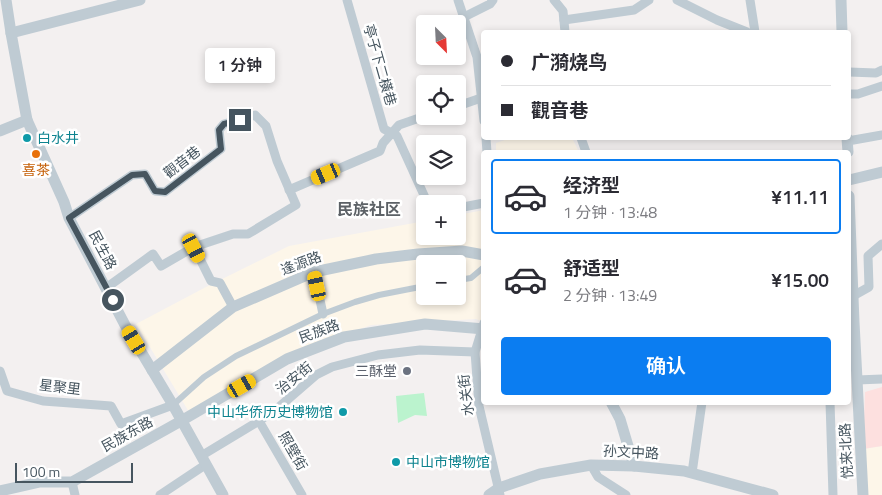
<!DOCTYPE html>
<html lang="zh">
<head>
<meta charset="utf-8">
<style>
	:root { --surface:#fff; --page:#f2f2f3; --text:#2b2b33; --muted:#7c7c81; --line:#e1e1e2; --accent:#0b7df1 }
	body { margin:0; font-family:"Titillium Web","Noto Sans SC",sans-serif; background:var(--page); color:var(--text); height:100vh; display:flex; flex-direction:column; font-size:19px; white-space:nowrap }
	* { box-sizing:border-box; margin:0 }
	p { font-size:16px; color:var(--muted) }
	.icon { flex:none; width:28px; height:28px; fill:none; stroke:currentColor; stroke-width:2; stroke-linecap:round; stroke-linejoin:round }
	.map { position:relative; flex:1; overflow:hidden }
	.panel { position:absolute; left:481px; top:150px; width:370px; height:255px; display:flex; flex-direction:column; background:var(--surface); border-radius:5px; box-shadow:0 2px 8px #0003 }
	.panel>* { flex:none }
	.hud { position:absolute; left:481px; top:30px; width:370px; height:110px; border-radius:5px; box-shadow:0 2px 8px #0003; display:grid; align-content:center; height:110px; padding:0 20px; background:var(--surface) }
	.needle { width:32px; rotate:156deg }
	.fabs { position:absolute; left:416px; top:15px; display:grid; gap:10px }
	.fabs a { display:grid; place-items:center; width:50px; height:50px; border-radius:5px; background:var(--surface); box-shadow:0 2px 8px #0003; font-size:25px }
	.scale { position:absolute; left:15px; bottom:12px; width:118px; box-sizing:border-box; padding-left:5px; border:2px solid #46555f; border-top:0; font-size:14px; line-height:18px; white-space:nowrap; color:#46555f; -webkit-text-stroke:4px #fff; paint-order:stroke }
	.end { position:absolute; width:22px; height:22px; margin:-11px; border:6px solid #46555f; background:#fff; box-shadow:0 0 0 2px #fff }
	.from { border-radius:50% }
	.bubble { position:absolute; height:35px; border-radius:5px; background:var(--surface); box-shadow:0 2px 8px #0003; font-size:16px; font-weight:600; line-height:35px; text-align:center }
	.car { position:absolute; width:15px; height:30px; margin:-15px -8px; border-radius:6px; box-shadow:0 0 4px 1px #0007; background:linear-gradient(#f5c518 24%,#345 0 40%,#f5c518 0 76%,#345 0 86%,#f5c518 0) }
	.hud b { display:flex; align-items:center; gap:18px; height:48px; font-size:19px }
	.hud b+b { border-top:1px solid var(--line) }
	.hud i { width:12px; height:12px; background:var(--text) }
	ul { padding:9px 0 0; list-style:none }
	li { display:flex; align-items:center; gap:15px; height:75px; margin:0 10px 8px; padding:0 10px; border:2px solid transparent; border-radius:5px }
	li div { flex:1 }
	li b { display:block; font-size:19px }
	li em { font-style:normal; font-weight:600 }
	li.active { border-color:var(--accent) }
	li>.icon { width:45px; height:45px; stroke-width:1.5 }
	.cta { display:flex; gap:10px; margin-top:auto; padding:10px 20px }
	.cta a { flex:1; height:58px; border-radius:5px; background:var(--accent); color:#fff; font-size:20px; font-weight:600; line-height:58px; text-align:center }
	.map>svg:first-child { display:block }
</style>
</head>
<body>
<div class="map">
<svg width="882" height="495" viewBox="0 0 882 495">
	<rect width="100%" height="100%" fill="#f3f0f0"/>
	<g fill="#fdf6e9" fill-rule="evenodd">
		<polygon points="511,138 572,138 579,152 496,152 496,143"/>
		<path d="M484,210v112l-8,-3 -105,6 -82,30 -100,57 -53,-88 70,-37 83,-41 136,-25v15h33v-21zM425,264h33v32h-33z"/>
		<polygon points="882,446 882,495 866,495 863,449"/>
	</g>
	<polygon fill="#fde0df" points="882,387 882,446 863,449 865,392"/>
	<polygon fill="#bbf3ce" points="424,393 427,416 415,415 398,423 396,396"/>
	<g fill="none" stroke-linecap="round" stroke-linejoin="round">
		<g stroke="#bfcbd3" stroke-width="6">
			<polyline points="458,280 471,278 484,267"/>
			<polyline points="173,405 204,377 236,356 323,314 355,302 379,295 425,286"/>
		</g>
		<g stroke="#bfcbd3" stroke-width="9">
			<polyline points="347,0 384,129 397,136 428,204"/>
			<polyline points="458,0 477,57 484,121"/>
			<polyline points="554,0 563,11 565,32"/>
			<polyline points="677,0 717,20 747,32"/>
			<polyline points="750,0 755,32"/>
			<polyline points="464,17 490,4 493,0"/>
			<polyline points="564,20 634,10 649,0"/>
			<polyline points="849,72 876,73 882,70"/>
			<polyline points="849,94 858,94 882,86"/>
			<polyline points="458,106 481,98"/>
			<polyline points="486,138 487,152"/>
			<polyline points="581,138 586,152"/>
			<polyline points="848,141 882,135"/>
			<polyline points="289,190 380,151 383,143 399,125 425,116"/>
			<polyline points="458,208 484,203"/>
			<polyline points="69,218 132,175 145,174 155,191 165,192 221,149 219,130 224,124 255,115 266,126 277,161 296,205 248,234 233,234 194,247 161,266 153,254 106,288"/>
			<polyline points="194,247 211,281 220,283 233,307"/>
			<polyline points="314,272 323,314"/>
			<polyline points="853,296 869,287 868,256 882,244"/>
			<polyline points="484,323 475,352 479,406 500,495"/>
			<polyline points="0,371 7,391 43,401 111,406 121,424 173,405"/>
			<polyline points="857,380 882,379"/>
			<polyline points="830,402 833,495"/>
			<polyline points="259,421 302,495"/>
			<polyline points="201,456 259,421 279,407 316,375 332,367 378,355 420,350 475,352"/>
			<polyline points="591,465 598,477 626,495"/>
			<polyline points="692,473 702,402"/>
			<polyline points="72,482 75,495"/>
			<polyline points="160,495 205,465"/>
		</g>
		<g stroke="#bfcbd3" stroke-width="11">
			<polyline points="6,0 11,33 27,120 64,202 69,218 125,325 173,405 223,495"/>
			<polyline points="841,0 842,32"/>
			<polyline points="11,33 140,0"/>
			<polyline points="0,131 27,120"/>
			<polyline points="847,138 848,152"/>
			<polyline points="849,180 882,172"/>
			<polyline points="849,196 854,322 863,495"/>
			<polyline points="152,370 233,307 314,272 376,259 418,254 462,251 484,255"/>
			<polyline points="611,402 620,419 634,466"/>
			<polyline points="0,491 40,482 72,482 181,421 287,359 344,337 425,324 484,329"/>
			<polyline points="489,495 499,488 540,474 591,465 634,466 684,471 773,495"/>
		</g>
	</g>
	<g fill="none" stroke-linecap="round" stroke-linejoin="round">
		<polyline stroke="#46555f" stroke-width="6" points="113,300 69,218 132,175 145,174 155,191 165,192 221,149 219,130 224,124 240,120"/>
	</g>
	<g fill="#0f9aa8" stroke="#fff" stroke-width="2">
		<circle cx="27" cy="138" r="5"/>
		<circle cx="343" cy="412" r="5"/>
		<circle cx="396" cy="462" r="5"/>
	</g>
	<circle fill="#e8710a" stroke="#fff" stroke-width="2" cx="36" cy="154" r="5"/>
	<circle fill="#6b7280" stroke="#fff" stroke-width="2" cx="407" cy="371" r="5"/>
	<g text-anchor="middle" stroke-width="5" stroke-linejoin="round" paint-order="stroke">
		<g font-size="14" fill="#46555f" stroke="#fff">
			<text transform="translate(380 65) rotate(74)" y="5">亭子下二橫巷</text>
			<text transform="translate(182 162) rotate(-38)" y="5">觀音巷</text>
			<text transform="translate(103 250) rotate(62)" y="5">民生路</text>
			<text transform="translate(301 263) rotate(-20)" y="5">逢源路</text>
			<text transform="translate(319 331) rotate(-20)" y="5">民族路</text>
			<text transform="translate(294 378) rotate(-39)" y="5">治安街</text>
			<text transform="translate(60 387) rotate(7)" y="5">星聚里</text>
			<text transform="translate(466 395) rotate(-97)" y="5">水关街</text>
			<text transform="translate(127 434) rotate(-29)" y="5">民族东路</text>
			<text transform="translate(293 451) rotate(60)" y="5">照壁街</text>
			<text transform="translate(846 451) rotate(-93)" y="5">悦来北路</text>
			<text transform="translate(631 452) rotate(3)" y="5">孙文中路</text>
		</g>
		<g font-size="14" fill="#0d838f" stroke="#fff" text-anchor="start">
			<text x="37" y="143">白水井</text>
			<text x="333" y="417" text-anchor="end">中山华侨历史博物馆</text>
			<text x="406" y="467">中山市博物馆</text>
		</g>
		<g font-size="14" fill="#c56008" stroke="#fff">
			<text x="36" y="175">喜茶</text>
		</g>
		<g font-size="14" fill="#5b616d" stroke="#fff" text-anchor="end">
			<text x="397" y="376">三酥堂</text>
		</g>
		<g font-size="16" font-weight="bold" fill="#5c6166" stroke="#fff">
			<text x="369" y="215">民族社区</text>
		</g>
	</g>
</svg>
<div class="fabs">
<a><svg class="needle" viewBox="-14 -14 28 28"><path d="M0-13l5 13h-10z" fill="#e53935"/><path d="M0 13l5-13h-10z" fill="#7c7c81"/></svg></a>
<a><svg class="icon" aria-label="locate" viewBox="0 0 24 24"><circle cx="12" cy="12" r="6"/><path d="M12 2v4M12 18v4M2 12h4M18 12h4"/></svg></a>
<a><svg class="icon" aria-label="layers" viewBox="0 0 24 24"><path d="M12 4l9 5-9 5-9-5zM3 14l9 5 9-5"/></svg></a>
<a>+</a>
<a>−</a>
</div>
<div class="scale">100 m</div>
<i class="end from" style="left:113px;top:300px"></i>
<i class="end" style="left:240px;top:120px"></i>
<div class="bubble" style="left:205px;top:48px;width:70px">1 分钟</div>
<i class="car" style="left:326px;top:174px;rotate:247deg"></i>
<i class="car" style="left:194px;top:248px;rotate:152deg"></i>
<i class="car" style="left:317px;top:286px;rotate:348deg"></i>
<i class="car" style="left:134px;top:340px;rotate:329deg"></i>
<i class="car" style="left:242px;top:386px;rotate:60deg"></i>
<div class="hud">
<b><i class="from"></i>广漪烧鸟</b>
<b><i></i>觀音巷</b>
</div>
<section class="panel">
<ul>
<li class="active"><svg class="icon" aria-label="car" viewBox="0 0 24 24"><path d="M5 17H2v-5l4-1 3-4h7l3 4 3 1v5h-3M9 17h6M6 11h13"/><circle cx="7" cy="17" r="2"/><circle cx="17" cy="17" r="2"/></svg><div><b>经济型</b><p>1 分钟 · 13:48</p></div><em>¥11.11</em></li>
<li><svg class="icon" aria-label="car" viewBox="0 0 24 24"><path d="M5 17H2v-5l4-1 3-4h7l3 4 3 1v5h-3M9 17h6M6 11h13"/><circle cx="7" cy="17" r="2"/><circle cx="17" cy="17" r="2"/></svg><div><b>舒适型</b><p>2 分钟 · 13:49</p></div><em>¥15.00</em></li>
</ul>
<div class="cta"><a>确认</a></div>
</section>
</div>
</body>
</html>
